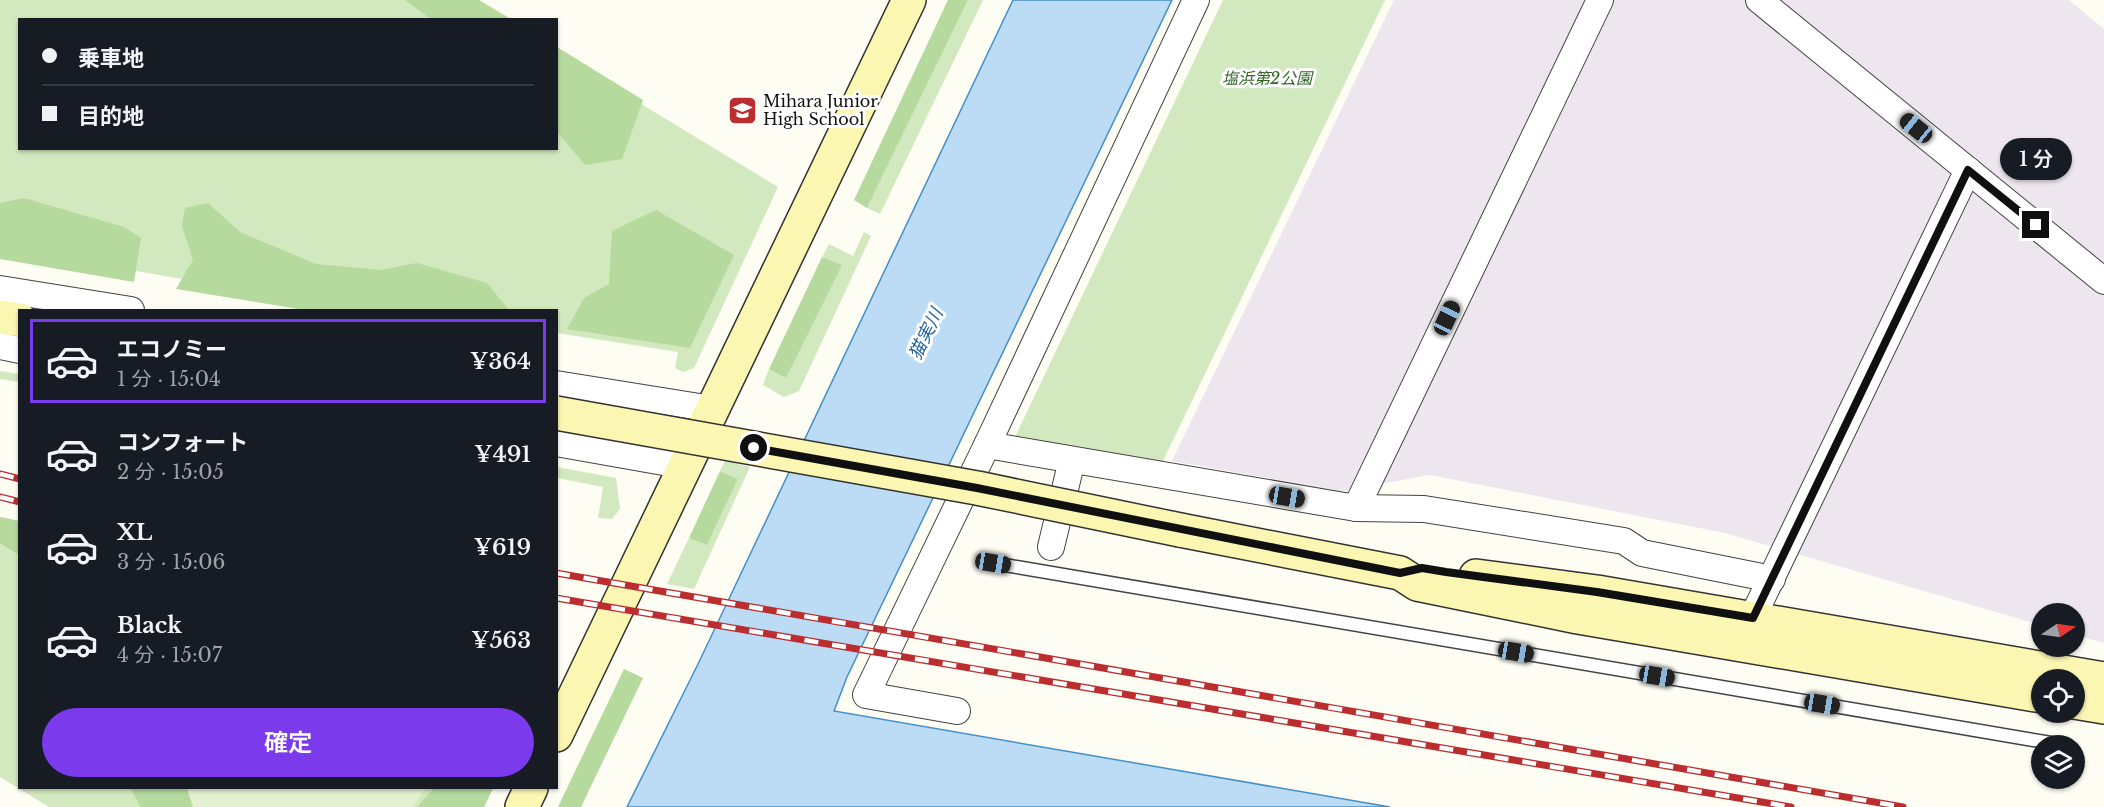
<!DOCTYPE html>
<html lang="ja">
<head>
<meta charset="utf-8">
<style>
	:root { --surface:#171b24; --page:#20242c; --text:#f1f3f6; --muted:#9ea1a6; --line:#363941; --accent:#7c3aed }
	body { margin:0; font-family:"Libre Baskerville","Noto Sans JP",serif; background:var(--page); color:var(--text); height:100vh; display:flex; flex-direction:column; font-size:22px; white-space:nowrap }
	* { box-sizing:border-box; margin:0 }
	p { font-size:20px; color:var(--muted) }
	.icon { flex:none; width:33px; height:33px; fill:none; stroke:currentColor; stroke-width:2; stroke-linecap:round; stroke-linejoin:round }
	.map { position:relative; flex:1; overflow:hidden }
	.panel { position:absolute; left:18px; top:309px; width:540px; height:480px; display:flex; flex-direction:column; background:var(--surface); border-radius:0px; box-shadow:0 2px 4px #0004 }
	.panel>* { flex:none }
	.guide { position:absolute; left:18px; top:18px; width:540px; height:132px; border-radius:0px; box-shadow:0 2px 4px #0004; display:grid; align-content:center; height:132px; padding:0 24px; background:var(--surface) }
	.needle { width:39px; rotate:77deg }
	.controls { position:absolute; left:2031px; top:603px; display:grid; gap:12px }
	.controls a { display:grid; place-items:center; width:54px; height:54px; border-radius:50%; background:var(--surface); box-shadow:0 2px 4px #0004; font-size:30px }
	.end { position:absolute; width:27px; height:27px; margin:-14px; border:8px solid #101010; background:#fff; box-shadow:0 0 0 3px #fff }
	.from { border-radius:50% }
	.bubble { position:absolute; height:42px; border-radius:21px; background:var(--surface); box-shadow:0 2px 4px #0004; font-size:20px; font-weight:600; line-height:42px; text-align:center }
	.car { position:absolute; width:18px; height:36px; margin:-18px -9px; border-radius:8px; box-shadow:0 0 4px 2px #0007; background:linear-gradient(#222 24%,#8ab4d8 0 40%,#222 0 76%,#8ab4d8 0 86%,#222 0) }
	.guide b { display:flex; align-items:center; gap:21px; height:57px; font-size:22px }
	.guide b+b { border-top:2px solid var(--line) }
	.guide i { width:15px; height:15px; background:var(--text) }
	ul { padding:10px 0 0; list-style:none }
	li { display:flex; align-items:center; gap:18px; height:84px; margin:0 12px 9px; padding:0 12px; border:3px solid transparent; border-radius:0px }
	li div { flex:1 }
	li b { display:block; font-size:22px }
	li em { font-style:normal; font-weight:600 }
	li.on { border-color:var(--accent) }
	li>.icon { width:54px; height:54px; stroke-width:1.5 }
	.button { display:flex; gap:12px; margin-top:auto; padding:12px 24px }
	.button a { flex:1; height:69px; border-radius:36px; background:var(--accent); color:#fff; font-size:24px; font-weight:600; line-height:69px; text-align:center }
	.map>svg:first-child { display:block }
</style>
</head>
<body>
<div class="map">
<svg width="2104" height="807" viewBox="0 0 2104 807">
	<rect width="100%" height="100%" fill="#fefdf4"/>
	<polygon fill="#ede6ee" points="1394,0 2069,0 2104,29 2104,643 2075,635 2074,614 2042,614 2041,625 1725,533 1430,475 1341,491 1172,461"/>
	<g fill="#d2e8be">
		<polygon points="0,0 468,0 500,19 20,20 20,148 556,148 557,53 778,187 694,368 683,372 675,368 678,352 557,333 556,310 358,310 0,247"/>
		<polygon points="968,0 983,0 880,214 867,208"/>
		<polygon points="1223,0 1385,0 1162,463 1015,437"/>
		<polygon points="864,232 871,236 799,391 784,397 763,385 769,369 786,378 841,265 822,257 829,244 853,256"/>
		<polygon points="0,371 19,374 19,382 0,379"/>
		<polygon points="725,461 750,467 694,589 667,584 689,538 707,545 738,479 720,471"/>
		<polygon points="557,467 616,478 620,509 612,519 598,518 603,487 557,478"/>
		<polygon points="0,517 19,521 20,788 493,788 484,807 49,807 0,777"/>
	</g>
	<g fill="#b6d99e">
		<polygon points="405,0 479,0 511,19 431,19"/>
		<polygon points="948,0 968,0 867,208 854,200"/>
		<polygon points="557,47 643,100 622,159 585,165 557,132"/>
		<polygon points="24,198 124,227 141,238 134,282 0,259 0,203"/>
		<polygon points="208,203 240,232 316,264 381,270 417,263 487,283 509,310 305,310 176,289 193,260 182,226 185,208"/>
		<polygon points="656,210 734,255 690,348 567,329 584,298 609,284 612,231"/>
		<polygon points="822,257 842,265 786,378 769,369"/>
		<polygon points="720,471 738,479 707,545 689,538"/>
		<polygon points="0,517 19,521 19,555 0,543"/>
		<polygon points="624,669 643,678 581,807 558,807"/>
		<polygon points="130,788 187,788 193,807 141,807"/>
		<polygon points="434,788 493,788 484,807 417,807"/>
	</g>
	<polygon fill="#e4f0cf" points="187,788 425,788 413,807 193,807"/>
	<polygon fill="#bbdcf4" stroke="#458fc8" stroke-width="1.5" points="1013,0 1172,0 847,677 834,711 1390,807 627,807 699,662"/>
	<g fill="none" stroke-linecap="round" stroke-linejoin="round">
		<defs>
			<polyline id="lane" points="993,563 2057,744"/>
			<g id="street">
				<polyline points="1759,0 2104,281"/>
				<polyline points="0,289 131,310"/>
				<polyline points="0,346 20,350"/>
				<polyline points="556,384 712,409"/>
				<polyline points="556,443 686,466"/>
				<polyline points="987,445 1356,508 1424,509 1624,541 1642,553 1772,579"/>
				<polyline points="1356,508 1600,0"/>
				<polyline points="1051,547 1072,460"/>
				<polyline points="1744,635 1968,170"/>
				<polyline points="957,711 866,695 987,445 1196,0"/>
			</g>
			<g id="secondary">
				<polyline points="0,317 20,320"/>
				<polyline points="1180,530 1400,573 1417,584 1578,617 2042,696"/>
				<polyline points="1476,576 1597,592 2104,679"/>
				<polyline points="2074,702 2104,707"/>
				<polyline points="556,735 909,0"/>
				<polyline points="522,807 531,788"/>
			</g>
		</defs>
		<use href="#lane" stroke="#434343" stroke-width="15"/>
		<use href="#street" stroke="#434343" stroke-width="28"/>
		<use href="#secondary" stroke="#323232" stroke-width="36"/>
		<use href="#lane" stroke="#fff" stroke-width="12"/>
		<use href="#street" stroke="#fff" stroke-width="26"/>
		<use href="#secondary" stroke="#fbf6b2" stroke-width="33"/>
		<defs>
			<g id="rail">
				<polyline points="0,474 20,479"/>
				<polyline points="0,497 20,502"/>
				<polyline points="556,573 1903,807"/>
				<polyline points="556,598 1791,807"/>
			</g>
		</defs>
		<use href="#rail" stroke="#bb2d2f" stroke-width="7"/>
		<use href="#rail" stroke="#fff" stroke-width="4.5" stroke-dasharray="14" stroke-linecap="butt"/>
		<defs>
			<polyline id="secondary-bridge" points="556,413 977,488 1180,530"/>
		</defs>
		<use href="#secondary-bridge" stroke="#323232" stroke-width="36" stroke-linecap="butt"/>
		<use href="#secondary-bridge" stroke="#fbf6b2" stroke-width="33"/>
	</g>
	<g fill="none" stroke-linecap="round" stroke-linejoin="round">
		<polyline stroke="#101010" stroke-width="8" points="754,448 977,488 1400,573 1422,568 1446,572 1597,592 1753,618 1968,170 2036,225"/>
	</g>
	<defs>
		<symbol id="school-square" viewBox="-11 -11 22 22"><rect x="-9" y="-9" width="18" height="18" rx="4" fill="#bb2d2f" stroke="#fff"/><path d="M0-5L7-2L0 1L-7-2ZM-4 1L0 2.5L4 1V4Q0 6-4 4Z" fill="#fff"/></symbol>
	</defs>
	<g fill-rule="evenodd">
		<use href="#school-square" x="726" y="94" width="33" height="33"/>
	</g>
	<g text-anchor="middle" stroke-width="6" stroke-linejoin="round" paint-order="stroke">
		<g font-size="16" font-style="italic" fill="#2e6622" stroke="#fff">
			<text x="1267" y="84">塩浜第2公園</text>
		</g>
		<g font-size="16" fill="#101010" stroke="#fff" text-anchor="start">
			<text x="763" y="107">Mihara Junior<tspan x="763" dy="18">High School</tspan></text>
		</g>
		<g font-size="18" font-style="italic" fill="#1e619e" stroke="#fff">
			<text transform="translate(926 334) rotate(-64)" y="6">猫実川</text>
		</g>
	</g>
</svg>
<div class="controls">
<a><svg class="needle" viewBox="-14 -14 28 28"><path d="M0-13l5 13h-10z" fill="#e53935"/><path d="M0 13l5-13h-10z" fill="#9ea1a6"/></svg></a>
<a><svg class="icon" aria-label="locate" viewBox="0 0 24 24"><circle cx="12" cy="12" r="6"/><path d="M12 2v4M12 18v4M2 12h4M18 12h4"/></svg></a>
<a><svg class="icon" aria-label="layers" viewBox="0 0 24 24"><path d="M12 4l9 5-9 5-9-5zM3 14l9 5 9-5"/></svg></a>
</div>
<i class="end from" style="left:754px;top:448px"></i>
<i class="end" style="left:2036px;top:225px"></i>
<div class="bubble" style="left:2000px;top:138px;width:72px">1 分</div>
<i class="car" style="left:1916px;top:128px;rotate:309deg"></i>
<i class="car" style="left:1447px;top:318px;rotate:25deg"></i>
<i class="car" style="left:1287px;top:497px;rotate:100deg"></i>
<i class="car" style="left:993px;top:563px;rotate:99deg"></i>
<i class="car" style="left:1516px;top:652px;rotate:100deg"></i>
<i class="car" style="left:1657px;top:676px;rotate:100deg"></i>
<i class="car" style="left:1822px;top:704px;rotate:99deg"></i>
<div class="guide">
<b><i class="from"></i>乗車地</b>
<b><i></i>目的地</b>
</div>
<section class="panel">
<ul>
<li class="on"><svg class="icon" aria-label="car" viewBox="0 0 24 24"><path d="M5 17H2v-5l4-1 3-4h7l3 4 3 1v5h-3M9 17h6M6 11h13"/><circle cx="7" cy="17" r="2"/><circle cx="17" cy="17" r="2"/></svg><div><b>エコノミー</b><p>1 分 · 15:04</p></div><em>¥364</em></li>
<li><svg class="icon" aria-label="car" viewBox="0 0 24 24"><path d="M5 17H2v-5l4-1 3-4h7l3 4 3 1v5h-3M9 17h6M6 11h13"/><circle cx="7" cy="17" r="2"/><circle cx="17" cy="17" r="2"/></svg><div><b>コンフォート</b><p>2 分 · 15:05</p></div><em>¥491</em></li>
<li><svg class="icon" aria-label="car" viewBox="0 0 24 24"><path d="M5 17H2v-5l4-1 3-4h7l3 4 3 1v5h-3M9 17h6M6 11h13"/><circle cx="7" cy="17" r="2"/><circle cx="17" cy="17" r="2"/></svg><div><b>XL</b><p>3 分 · 15:06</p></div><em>¥619</em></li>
<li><svg class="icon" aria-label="car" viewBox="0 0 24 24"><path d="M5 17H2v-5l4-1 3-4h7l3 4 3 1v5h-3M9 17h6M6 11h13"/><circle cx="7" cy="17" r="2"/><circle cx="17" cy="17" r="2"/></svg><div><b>Black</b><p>4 分 · 15:07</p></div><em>¥563</em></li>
</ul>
<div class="button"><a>確定</a></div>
</section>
</div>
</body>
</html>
